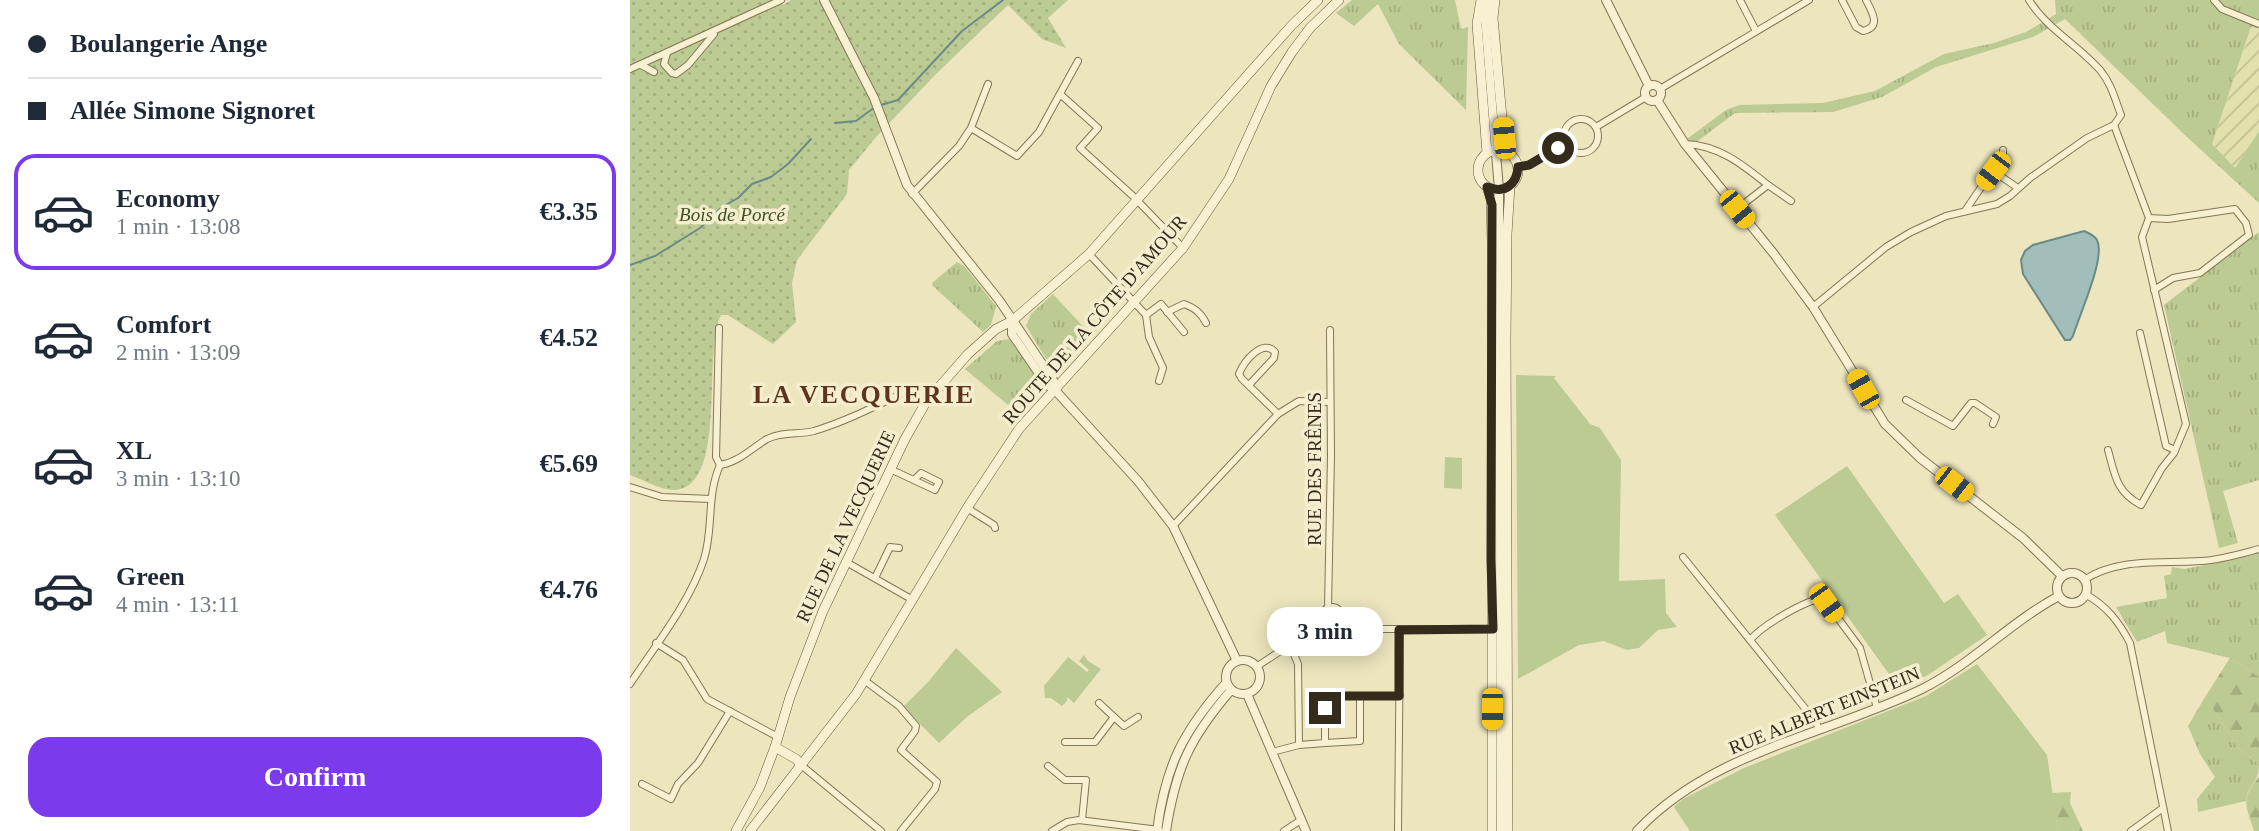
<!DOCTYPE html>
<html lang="en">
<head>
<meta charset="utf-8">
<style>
	:root { --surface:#fff; --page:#f6f6f7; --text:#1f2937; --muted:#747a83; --line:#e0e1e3; --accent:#7c3aed }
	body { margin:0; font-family:"Times New Roman",serif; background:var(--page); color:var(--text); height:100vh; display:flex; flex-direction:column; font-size:26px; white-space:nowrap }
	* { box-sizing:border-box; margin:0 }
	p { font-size:23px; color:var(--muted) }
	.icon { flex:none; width:38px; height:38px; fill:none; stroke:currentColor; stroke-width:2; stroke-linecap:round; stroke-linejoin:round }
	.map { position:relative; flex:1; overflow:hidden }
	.sheet { display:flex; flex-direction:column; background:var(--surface); width:630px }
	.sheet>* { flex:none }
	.banner { display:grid; align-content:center; height:154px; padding:0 28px; background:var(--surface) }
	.end { position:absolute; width:32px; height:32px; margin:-16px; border:9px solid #342b1c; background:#fff; box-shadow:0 0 0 4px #fff }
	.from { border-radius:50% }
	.bubble { position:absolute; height:49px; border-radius:21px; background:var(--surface); box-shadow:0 4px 18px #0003; font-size:23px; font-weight:700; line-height:49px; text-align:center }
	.car { position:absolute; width:21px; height:42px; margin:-21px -10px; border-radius:9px; box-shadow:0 0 5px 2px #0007; background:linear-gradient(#f5c518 24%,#345 0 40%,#f5c518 0 76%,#345 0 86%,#f5c518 0) }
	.banner b { display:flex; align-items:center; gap:24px; height:66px; font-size:26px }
	.banner b+b { border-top:2px solid var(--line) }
	.banner i { width:18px; height:18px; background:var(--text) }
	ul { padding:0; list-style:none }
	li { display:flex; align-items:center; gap:21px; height:116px; margin:0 14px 10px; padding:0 14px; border:4px solid transparent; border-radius:21px }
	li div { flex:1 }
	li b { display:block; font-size:26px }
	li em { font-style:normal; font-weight:700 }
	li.current { border-color:var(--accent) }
	li>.icon { width:63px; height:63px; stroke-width:1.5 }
	.button { display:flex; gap:14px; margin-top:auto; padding:14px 28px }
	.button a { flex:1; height:80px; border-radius:21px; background:var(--accent); color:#fff; font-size:28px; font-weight:700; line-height:80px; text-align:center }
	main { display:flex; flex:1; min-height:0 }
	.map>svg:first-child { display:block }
</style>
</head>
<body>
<main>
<section class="sheet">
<div class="banner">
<b><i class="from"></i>Boulangerie Ange</b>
<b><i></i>Allée Simone Signoret</b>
</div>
<ul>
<li class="current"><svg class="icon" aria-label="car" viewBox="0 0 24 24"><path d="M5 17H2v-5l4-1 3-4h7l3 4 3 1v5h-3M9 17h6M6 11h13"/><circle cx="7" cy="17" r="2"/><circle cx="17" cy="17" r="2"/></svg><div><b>Economy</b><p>1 min · 13:08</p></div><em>€3.35</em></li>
<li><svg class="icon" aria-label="car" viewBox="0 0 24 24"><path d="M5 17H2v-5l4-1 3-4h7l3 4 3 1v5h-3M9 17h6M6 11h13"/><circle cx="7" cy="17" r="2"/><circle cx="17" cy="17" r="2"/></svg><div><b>Comfort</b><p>2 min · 13:09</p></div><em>€4.52</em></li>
<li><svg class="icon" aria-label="car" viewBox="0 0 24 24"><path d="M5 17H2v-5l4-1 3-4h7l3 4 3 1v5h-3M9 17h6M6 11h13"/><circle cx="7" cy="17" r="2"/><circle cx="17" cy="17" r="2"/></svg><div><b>XL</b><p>3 min · 13:10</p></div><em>€5.69</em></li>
<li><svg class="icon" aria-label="car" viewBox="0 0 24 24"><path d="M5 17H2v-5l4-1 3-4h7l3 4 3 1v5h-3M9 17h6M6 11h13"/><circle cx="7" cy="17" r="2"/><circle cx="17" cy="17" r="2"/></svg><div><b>Green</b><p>4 min · 13:11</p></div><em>€4.76</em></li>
</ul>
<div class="button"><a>Confirm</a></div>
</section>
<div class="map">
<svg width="1629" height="831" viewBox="0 0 1629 831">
	<defs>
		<pattern id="farmland-furrows" width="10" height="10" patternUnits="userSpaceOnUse" patternTransform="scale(1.75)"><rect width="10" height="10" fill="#e2e0ac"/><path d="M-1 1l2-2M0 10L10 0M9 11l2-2" fill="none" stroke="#c2c093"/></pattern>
		<pattern id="grass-tufts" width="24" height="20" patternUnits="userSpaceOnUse" patternTransform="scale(1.75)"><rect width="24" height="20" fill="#bcca93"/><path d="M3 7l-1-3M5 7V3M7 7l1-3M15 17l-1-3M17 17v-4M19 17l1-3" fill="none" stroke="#a2ae7e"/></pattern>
		<pattern id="forest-firs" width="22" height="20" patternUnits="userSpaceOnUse" patternTransform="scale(1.75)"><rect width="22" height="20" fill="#bcca93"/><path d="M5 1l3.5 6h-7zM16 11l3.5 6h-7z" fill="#a2ae7e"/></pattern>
		<pattern id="park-dots" width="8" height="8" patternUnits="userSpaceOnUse" patternTransform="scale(1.75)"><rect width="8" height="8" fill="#bcca93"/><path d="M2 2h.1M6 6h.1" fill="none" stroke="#a2ae7e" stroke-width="1.8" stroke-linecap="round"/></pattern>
	</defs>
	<rect width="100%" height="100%" fill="#ece5be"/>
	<polygon fill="url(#farmland-furrows)" points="1622,26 1629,28 1629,131 1605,168 1582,144"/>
	<g fill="url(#grass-tufts)">
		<polygon points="722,0 825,0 831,29 838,27 836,110 769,44 748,4 724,26 706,13"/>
		<polygon points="1425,0 1629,0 1629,28 1621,27 1582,144 1605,168 1629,131 1629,203 1557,137 1435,19 1403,37 1306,67 1252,97 1203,112 1105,113 1061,146 1057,139 1096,110 1109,105 1193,103 1245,91 1314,54 1364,43 1396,32 1426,14"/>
		<polygon points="1629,232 1629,480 1593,491 1608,543 1589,548 1534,305"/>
		<polygon points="327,262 334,266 366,306 361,325 353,332 303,286 302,283"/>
		<polygon points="423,294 461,335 431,367 421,367 396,326 401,314"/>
		<polygon points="380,339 409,380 378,405 335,369 367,341"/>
		<polygon points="1629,554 1629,677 1600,658 1537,643 1535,631 1507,642 1486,607 1537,598 1534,576 1541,574 1542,567 1555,569"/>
		<path d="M1575,697l33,51 21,16c0,21 -11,19 -13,37l-48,11 -1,-13 18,-22 -15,-23 -12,-28z"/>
	</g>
	<g fill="url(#forest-firs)">
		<polygon points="1600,658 1629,677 1629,764 1608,748 1575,697"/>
		<path d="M1629,777v54h-5c-8,-27 -14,-31 5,-54z"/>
		<polygon points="1441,792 1440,803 1453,831 1428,831 1422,793"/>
	</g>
	<path fill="url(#park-dots)" d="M0,0h150l3,5 8,-5h277l-20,18 18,30 -24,-9 -34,-34 -72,69 -60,63 -27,33 -2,24 -50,66 -5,23 4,39 -23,22 -45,-29h-7c-19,38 7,169 -45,175 -13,1 -33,-10 -46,-15z"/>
	<g fill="#bcca93">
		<polygon points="886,375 926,376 924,378 960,424 970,428 991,460 989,581 1035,579 1036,613 1047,627 1028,630 1009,648 997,650 974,641 949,645 888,679"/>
		<polygon points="815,457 832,458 832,489 814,488"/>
		<polygon points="1217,466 1314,603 1328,594 1357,635 1298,675 1269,688 1145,515"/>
		<polygon points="326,648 372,692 338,716 309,743 273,707 299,681"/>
		<polygon points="454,655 458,661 471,669 444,703 437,697 437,701 432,706 421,698 415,698 414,686 438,657 457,672 459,670 449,661"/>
		<polygon points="1347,664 1417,755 1428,831 1060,831 1044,807 1053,799 1114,768 1296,696"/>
	</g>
	<path fill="#a2beba" stroke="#698b88" stroke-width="2" d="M1454,231c5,2 10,4 13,9 9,18 -18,75 -24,96l-3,4h-5l-42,-66 -2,-14 4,-9 8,-6z"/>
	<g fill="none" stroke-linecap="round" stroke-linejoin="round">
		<g stroke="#698b88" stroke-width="2">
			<polyline points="251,105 268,100 332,31 373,0"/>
			<polyline points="205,123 226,121 245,107"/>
			<polyline points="0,265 25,256 70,228 92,207 108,198 122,184 141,177 158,164 181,139"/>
		</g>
		<defs>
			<g id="minor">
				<polyline points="1110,0 1126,31"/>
				<path d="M1212,0l14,27 7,4c19,-4 9,-19 3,-31"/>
				<polyline points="1584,0 1592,9 1629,24"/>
				<polyline points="37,53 34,64 42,73 46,74 58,65 84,34"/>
				<polyline points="11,65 24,72"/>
				<polyline points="0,69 151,0"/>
				<polyline points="1030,89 1179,0"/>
				<polyline points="430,94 468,128 450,148 503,196 553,248"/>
				<circle cx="951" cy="136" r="17"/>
				<polyline points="1484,125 1519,218 1538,219 1605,209 1616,223 1619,235 1570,273 1543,278 1524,290"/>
				<polyline points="966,127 1016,97"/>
				<polyline points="341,128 387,156 409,132 448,61"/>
				<path d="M1055,144c34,1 58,21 83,41"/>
				<polyline points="888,167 899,165 935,143"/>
				<polyline points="1363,171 1388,188"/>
				<polyline points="282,194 329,146 341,128 358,84"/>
				<polyline points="1107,209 1138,185 1161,201"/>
				<polyline points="1335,211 1373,155 1373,150"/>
				<polyline points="459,254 516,315 519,337 533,368 529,381"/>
				<path d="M1183,307l73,-60 25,-15 35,-16 51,-12 13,-8 20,-18 57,-40 27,-13 7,-10c-6,-16 -10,-32 -21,-45 -22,-25 -53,-41 -71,-70"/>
				<path d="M537,312l17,-8c11,4 17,9 22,19"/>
				<polyline points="516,315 531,304 554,332"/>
				<polyline points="89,328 86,457 90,465"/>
				<polyline points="1510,333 1536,446 1545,450"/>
				<path d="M619,385l25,-27 1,-6c-12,-14 -31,9 -36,22l3,5 36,35"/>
				<polyline points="1276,400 1323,426 1341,403 1345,403 1366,417 1363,424"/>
				<path d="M1478,450c7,25 8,42 33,55l21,-37 12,-15 12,-29 -44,-187 7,-19"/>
				<path d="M90,465c19,-3 32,-17 47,-26 16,-8 32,-4 47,-8 33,-10 64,-26 95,-41l10,1 10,6"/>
				<polyline points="260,469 305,490 309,482 291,473 284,480"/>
				<polyline points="0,487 32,497 81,499"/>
				<polyline points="337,508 364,525 365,528"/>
				<polyline points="543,526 648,414 669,401 700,402"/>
				<polyline points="1053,557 1186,722 1189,729"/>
				<polyline points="216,562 283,600"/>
				<polyline points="245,578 260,547 269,548"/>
				<path d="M1454,580c34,-23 79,-16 117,-19 19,-1 39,-7 58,-12"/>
				<path d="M1455,594c22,12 34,28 45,49l38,188"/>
				<circle cx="702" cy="617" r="10"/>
				<polyline points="698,608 701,456 700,330"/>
				<polyline points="711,619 721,628 727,629 863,629"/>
				<path d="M1120,640c12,-14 42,-31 59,-38 6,-3 11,-1 17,0l34,46 17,60"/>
				<polyline points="26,643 53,660 77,699 148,737"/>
				<polyline points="626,667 693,623"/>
				<polyline points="234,680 269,706 286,726 285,731 271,750 307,782 305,789 271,831"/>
				<path d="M0,684c25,-38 60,-82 74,-125 10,-32 2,-62 16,-94"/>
				<polyline points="469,703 484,717"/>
				<polyline points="435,742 465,742 484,717 494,726 508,717"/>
				<polyline points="695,743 730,741 730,696"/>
				<polyline points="669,745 695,743 695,696 770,696"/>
				<polyline points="642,752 669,745 668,664 660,645"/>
				<polyline points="171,765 251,831"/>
				<polyline points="418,766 435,780 456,780 452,820"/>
				<polyline points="12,784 41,799 48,784 68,763 100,711"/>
				<polyline points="422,831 437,822 449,820 529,830"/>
				<polyline points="654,831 671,820"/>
				<polyline points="768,831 770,630"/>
				<polyline points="1501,831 1533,808"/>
			</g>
			<g id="tertiary">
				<polyline points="194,0 244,98 277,185 369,300 423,380 424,389"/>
				<polyline points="858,0 855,17 869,190 871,831"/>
				<polyline points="976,0 1019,86"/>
				<circle cx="1023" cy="93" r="8"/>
				<polyline points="1027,100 1055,144 1144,254 1183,307 1255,424 1290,458 1393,538 1432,576"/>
				<polyline points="382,321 382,334 417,385 424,389 508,481 543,526 607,661"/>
				<circle cx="1442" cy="588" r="15"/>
				<circle cx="613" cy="677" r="17"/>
				<polyline points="617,694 676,831"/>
				<path d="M527,831c8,-64 26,-100 69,-148"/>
				<path d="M536,831c10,-63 23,-92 65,-141"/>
				<path d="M1007,831c75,-80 190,-96 285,-142 50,-25 88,-67 137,-93"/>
			</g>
			<g id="secondary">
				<polyline points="851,0 847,24 857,153"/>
				<polyline points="865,0 863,18 875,151"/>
				<circle cx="868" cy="170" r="20"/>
				<polyline points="857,187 861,199 862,243 862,831"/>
				<polyline points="145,747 166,759 171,765"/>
				<polyline points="106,831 130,787 145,747 160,697 193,611 275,439 296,402 338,354 366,329 382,321 459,254 662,25 688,0"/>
				<polyline points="120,831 226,694 339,505 389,429 553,248 599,179 641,86 662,52 680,28 709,0"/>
				<polyline points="878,831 876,338 877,234 880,186"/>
			</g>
		</defs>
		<use href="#minor" stroke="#847558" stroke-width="8"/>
		<use href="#tertiary" stroke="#847558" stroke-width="10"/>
		<use href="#secondary" stroke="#66563b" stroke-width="10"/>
		<use href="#minor" stroke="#f8f1d1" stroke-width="6"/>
		<use href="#tertiary" stroke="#f8f1d1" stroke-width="8"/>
		<use href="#secondary" stroke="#f8f1d1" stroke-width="9"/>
	</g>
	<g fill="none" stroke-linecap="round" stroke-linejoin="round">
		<path stroke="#342b1c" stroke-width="9" d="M695,708v-12h74v-66l94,-1 -2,-70 1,-354 -5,-18c17,7 30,-2 31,-20l11,-2 29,-17"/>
	</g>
	<g text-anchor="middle" stroke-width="7" stroke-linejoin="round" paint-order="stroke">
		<g font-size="19" font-style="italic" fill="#3e5023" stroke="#f4eece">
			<text x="102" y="221">Bois de Porcé</text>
		</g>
		<g font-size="19" fill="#342b1c" stroke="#f4eece">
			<text transform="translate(464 319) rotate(-49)" y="7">ROUTE DE LA CÔTE D'AMOUR</text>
			<text transform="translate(684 469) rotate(-90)" y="7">RUE DES FRÊNES</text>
			<text transform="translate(215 526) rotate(-65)" y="7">RUE DE LA VECQUERIE</text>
			<text transform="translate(1194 710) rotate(-22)" y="7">RUE ALBERT EINSTEIN</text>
		</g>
		<g font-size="26" font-weight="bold" letter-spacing="2" fill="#60341c" stroke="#f4eece">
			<text x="234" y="403">LA VECQUERIE</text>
		</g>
	</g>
</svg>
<i class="end from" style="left:928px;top:148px"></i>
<i class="end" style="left:695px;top:708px"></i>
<div class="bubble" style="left:637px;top:607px;width:116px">3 min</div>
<i class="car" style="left:874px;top:138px;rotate:355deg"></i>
<i class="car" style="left:1363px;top:171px;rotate:217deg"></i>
<i class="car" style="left:1107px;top:209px;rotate:141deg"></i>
<i class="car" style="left:1233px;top:389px;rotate:331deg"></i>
<i class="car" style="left:1324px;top:484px;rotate:128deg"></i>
<i class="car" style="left:1196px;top:603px;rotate:144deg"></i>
<i class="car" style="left:862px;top:709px;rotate:180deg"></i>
</div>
</main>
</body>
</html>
